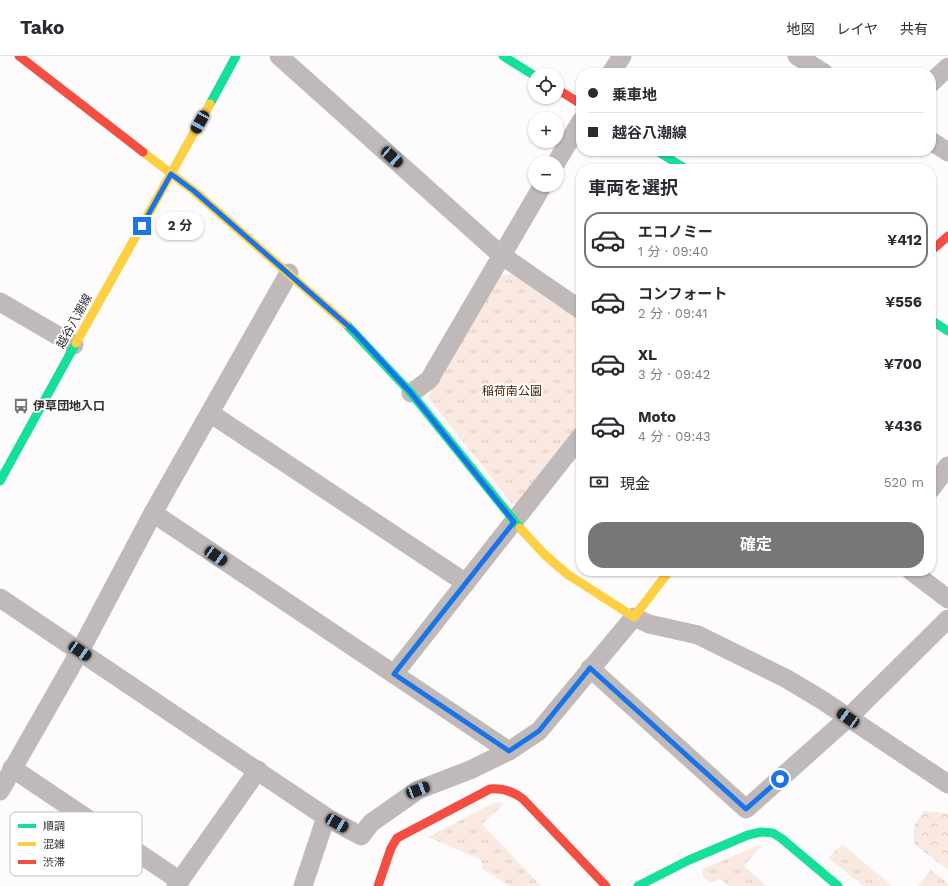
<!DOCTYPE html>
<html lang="ja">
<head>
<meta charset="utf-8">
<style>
	:root { --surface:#fff; --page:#f7f7f7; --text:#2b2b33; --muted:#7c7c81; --line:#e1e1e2; --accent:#797678 }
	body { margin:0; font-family:"Work Sans","Noto Sans JP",sans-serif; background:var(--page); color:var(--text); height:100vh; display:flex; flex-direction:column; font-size:15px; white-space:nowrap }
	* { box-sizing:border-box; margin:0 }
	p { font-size:13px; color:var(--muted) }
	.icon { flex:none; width:22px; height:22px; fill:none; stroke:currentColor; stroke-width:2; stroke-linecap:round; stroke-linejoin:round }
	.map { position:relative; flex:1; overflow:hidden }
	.panel { position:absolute; left:576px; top:108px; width:360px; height:412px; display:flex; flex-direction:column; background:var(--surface); border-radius:16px; box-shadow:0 1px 3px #0004 }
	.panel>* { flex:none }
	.banner { position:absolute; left:576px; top:12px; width:360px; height:88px; border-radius:16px; box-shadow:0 1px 3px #0004; display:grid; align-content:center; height:88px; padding:0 12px; background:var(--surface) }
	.buttons { position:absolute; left:528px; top:12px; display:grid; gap:8px }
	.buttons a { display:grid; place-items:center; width:36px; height:36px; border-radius:50%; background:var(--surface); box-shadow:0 1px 3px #0004; font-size:20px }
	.end { position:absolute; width:18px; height:18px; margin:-9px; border:5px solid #1a73e8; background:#fff; box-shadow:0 0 0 2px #fff }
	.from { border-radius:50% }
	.bubble { position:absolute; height:28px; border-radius:14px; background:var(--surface); box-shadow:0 1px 3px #0004; font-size:13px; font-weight:700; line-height:28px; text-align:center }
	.car { position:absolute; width:12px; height:24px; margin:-12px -6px; border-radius:5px; box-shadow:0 0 3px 1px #0007; background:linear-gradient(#222 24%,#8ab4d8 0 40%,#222 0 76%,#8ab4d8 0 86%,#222 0) }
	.banner b { display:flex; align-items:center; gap:14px; height:38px; font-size:15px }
	.banner b+b { border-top:1px solid var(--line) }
	.banner i { width:10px; height:10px; background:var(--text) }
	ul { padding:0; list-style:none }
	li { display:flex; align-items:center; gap:12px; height:56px; margin:0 8px 6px; padding:0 4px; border:2px solid transparent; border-radius:16px }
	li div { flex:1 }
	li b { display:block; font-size:15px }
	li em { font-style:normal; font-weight:700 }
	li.active { border-color:var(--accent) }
	li>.icon { width:36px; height:36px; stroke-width:1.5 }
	h2 { padding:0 12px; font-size:18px; line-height:48px }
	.pay { display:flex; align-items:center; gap:10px; height:44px; padding:0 12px; font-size:15px }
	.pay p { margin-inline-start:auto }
	.primary-button { display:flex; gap:8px; margin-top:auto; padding:8px 12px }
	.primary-button a { flex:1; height:46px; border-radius:16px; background:var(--accent); color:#fff; font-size:16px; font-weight:700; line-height:46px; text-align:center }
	header { display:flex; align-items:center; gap:24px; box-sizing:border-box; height:56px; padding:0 20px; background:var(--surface); border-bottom:1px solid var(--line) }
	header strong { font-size:19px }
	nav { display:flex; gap:22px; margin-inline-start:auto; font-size:14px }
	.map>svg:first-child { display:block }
</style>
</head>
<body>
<header>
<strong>Tako</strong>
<nav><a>地図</a><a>レイヤ</a><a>共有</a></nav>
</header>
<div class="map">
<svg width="948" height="830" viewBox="0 0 948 830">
	<defs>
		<pattern id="grass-tufts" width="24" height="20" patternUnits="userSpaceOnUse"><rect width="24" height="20" fill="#fae9e1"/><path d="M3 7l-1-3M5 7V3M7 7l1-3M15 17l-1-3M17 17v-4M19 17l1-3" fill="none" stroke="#d7c8c2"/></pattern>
		<pattern id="forest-crowns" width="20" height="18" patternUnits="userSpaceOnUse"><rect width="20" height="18" fill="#fae9e1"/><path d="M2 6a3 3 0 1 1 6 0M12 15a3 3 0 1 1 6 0" fill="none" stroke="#d7c8c2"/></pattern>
	</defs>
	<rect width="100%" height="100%" fill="#fefbfc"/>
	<g fill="url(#grass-tufts)">
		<polygon points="513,218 581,263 581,368 519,448 512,448 428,341 501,219"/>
		<polygon points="495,746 505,747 482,768 541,830 509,830 504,826 482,813 481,804 428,781"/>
		<polygon points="764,787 744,810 767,830 729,830 720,823 711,827 703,821 702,813"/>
		<polygon points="842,788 892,830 864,830 828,802"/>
		<polygon points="931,814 948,827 948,830 917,830"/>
	</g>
	<polygon fill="url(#forest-crowns)" points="924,755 948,757 948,814 914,788 914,770"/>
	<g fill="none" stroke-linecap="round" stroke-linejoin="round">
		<g stroke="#bfbab9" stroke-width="19">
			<polyline points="279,0 501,199 581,254"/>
			<polyline points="797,0 824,17"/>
			<polyline points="611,17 622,0"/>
			<polyline points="931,27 948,11"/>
			<polyline points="931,85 948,96"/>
			<polyline points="556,107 581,65"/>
			<polyline points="0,246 74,289"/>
			<polyline points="411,337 429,324 543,129"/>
			<polyline points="210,357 466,527"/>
			<polyline points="931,433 948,410"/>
			<polyline points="153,457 509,695"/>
			<polyline points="911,515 948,543"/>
			<polyline points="0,542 326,761 361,780 371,767 418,734 470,714 509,695 539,675 634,561 649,568 698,579 787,623 822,644 948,728"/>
			<polyline points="590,612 746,753 848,662 948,563"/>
			<polyline points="394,618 581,380"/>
			<polyline points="12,712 180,825"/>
			<polyline points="0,735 80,595 153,457 289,217"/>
			<polyline points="176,830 258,714"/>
			<polyline points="303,830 326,761"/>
		</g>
		<g stroke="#16e098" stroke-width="9">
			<polyline points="503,0 535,20"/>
			<polyline points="210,48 236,0"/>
			<polyline points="657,95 686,113"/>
			<polyline points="931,264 948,275"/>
			<polyline points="346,268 411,337 520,472"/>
			<polyline points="0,425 76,287"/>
			<polyline points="638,830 689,804 748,779 761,776 773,777 781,782 838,830"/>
		</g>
		<g stroke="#ffcf43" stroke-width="9">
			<polyline points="143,96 194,135 346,268"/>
			<polyline points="76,287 210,48"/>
			<polyline points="520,472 544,498 567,518 634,561 669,515"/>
		</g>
		<g stroke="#f24e42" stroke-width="9">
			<polyline points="19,0 143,96"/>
			<polyline points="557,33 581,48"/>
			<polyline points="931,195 948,180"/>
			<path d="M378,830l13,-38 6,-10 93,-49c13,-1 23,2 33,10l83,87"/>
		</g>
	</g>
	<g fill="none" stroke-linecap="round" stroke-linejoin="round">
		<polyline stroke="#1a73e8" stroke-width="5" points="142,170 171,118 194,135 354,275 411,337 514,466 394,618 509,695 539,675 590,612 746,753 780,723"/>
	</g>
	<defs>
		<symbol id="bus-bare" viewBox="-9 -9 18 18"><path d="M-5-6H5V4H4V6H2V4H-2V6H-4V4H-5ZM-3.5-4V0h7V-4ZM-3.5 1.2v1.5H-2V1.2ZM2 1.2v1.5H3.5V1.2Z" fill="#797678" stroke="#fff" stroke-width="2.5" paint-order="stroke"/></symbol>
	</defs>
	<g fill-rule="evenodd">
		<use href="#bus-bare" x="10" y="339" width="22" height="22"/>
	</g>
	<g text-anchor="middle" stroke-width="3.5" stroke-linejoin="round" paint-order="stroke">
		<g font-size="12" fill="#322f31" stroke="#fff">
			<text transform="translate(74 265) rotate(-61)" y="4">越谷八潮線</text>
		</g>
		<g font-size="12" fill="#4b2001" stroke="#fff">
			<text x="512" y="339">稲荷南公園</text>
		</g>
		<g font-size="12" font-weight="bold" fill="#322f31" stroke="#fff" text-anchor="start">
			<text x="33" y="354">伊草団地入口</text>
		</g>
	</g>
	<rect x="10" y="756" width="132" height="64" rx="6" fill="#fff" stroke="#c2c1c1" stroke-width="1"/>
	<rect x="18" y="768" width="18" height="4" fill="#16e098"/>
	<rect x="18" y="786" width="18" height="4" fill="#ffcf43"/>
	<rect x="18" y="804" width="18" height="4" fill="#f24e42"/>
	<g font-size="11" fill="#322f31">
		<text x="43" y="774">順調</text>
		<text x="43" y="792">混雑</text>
		<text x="43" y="810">渋滞</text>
	</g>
</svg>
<div class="buttons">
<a><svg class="icon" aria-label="locate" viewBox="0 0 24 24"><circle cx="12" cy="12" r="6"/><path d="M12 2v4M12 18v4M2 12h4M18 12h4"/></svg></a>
<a>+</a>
<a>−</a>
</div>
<i class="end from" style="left:780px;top:723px"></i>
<i class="end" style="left:142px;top:170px"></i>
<div class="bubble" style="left:156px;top:156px;width:48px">2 分</div>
<i class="car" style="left:200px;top:66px;rotate:209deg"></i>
<i class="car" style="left:392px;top:101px;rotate:132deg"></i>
<i class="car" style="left:216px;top:500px;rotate:124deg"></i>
<i class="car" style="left:80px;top:595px;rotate:124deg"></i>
<i class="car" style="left:848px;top:662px;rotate:305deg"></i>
<i class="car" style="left:418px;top:734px;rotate:69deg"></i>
<i class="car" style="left:337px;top:767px;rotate:120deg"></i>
<div class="banner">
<b><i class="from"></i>乗車地</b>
<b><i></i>越谷八潮線</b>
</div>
<section class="panel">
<h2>車両を選択</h2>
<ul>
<li class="active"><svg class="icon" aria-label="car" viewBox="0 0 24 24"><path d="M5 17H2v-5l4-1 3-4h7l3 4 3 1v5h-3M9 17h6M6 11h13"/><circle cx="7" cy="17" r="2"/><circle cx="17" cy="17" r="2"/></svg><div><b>エコノミー</b><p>1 分 · 09:40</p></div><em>¥412</em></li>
<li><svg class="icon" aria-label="car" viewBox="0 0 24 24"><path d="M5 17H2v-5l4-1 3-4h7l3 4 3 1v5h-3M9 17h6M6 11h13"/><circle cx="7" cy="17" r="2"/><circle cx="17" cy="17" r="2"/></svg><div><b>コンフォート</b><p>2 分 · 09:41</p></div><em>¥556</em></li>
<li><svg class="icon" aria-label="car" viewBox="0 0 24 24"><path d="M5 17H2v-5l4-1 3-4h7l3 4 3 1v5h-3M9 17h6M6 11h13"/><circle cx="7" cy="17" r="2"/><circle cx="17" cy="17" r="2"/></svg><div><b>XL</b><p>3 分 · 09:42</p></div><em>¥700</em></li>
<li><svg class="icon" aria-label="car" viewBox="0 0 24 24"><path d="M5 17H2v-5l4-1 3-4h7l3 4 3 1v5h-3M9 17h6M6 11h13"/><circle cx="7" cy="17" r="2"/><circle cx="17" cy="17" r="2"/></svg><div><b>Moto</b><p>4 分 · 09:43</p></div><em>¥436</em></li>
</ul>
<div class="pay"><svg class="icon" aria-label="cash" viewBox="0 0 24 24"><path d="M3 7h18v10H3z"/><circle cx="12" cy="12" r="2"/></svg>現金<p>520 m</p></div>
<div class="primary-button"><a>確定</a></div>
</section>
</div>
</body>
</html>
